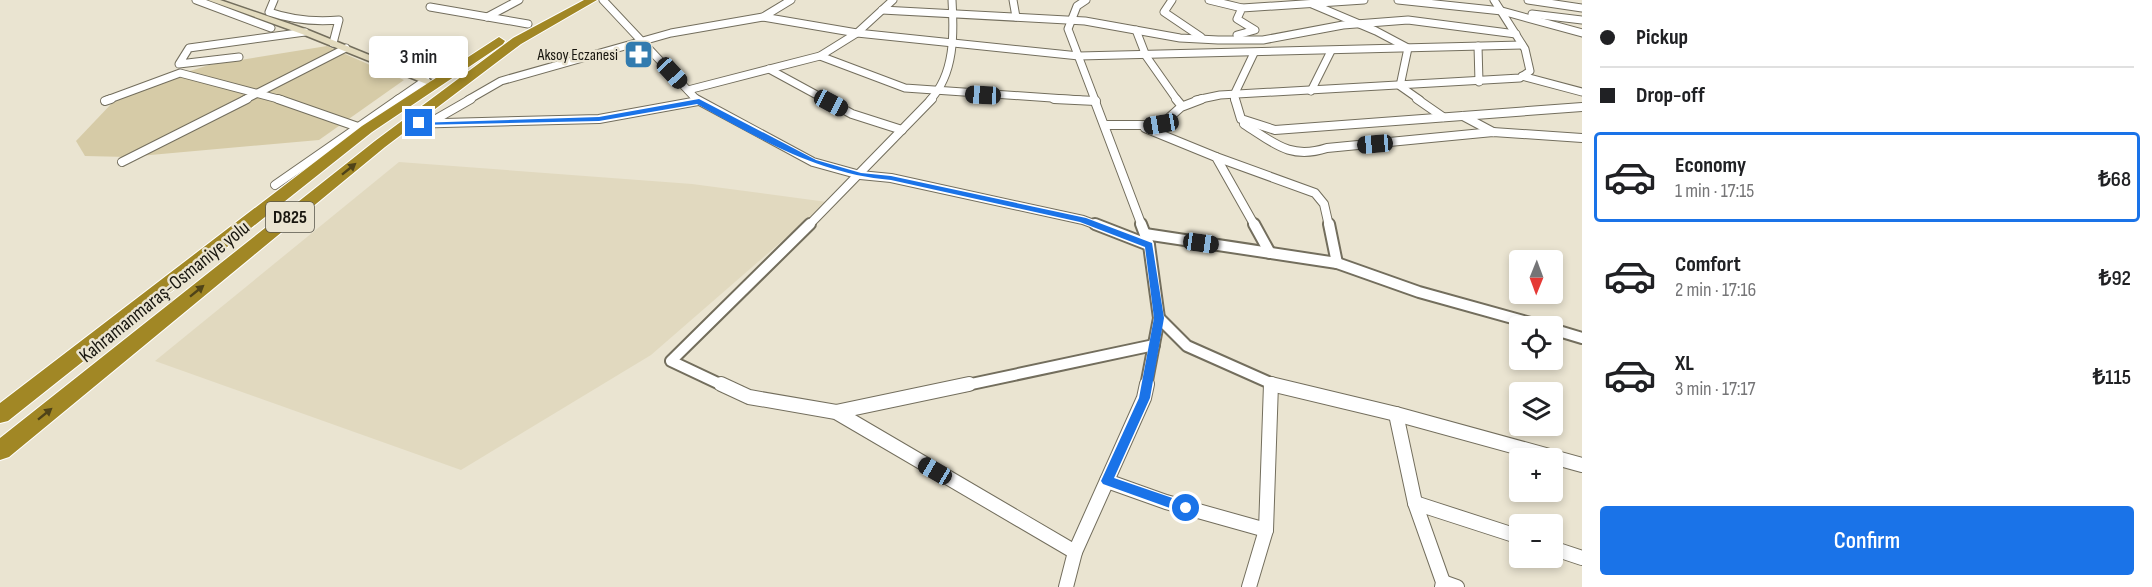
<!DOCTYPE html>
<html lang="en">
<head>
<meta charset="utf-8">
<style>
	:root { --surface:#fff; --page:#f6f6f6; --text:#202124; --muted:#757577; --line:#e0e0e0; --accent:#1a73e8 }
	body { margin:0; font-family:"Sofia Sans Condensed",sans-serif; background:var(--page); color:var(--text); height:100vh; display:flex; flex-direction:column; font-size:22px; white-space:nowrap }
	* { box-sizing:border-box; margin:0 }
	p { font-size:20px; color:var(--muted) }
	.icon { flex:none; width:33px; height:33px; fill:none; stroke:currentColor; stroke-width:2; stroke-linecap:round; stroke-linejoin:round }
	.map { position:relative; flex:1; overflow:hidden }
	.panel { display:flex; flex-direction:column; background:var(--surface); width:570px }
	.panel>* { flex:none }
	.top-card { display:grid; align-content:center; height:132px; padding:0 18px; background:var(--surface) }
	.needle { width:39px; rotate:181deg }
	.buttons { position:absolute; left:1509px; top:250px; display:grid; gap:12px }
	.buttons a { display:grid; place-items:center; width:54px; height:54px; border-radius:6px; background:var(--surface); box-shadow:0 3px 9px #0003; font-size:30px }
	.end { position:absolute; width:27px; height:27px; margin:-14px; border:8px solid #1a73e8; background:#fff; box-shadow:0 0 0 3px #fff }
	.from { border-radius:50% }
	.bubble { position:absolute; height:42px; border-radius:6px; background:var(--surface); box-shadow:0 3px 9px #0003; font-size:20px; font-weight:600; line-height:42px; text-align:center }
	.car { position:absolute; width:18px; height:36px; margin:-18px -9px; border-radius:8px; box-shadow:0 0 4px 2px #0007; background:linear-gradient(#222 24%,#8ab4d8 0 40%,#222 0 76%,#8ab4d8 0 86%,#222 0) }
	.top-card b { display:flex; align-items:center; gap:21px; height:57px; font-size:22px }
	.top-card b+b { border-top:2px solid var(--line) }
	.top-card i { width:15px; height:15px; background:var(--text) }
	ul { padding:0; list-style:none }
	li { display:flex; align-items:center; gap:18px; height:90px; margin:0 12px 9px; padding:0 6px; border:3px solid transparent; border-radius:6px }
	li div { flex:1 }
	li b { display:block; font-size:22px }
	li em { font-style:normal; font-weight:600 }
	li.selected { border-color:var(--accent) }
	li>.icon { width:54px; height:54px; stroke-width:1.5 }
	.primary-button { display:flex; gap:12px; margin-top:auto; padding:12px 18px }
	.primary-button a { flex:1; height:69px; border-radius:6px; background:var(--accent); color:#fff; font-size:24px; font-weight:600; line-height:69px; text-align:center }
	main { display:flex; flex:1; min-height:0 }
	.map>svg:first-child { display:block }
</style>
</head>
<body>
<main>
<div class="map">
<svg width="1582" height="587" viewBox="0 0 1582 587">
	<rect width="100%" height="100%" fill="#eae4d1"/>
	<polygon fill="#e1d9bf" points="399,162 692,184 827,202 651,355 461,470 155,361"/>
	<polygon fill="#d6cba7" points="327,46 404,80 319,140 128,157 85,156 76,141 114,101 165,79 209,65"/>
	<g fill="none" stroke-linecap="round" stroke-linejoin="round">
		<defs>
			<g id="street-far3">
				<polyline points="196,0 271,28"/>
				<path d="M274,0l-5,12c23,8 46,10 70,8l-6,23"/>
				<polyline points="603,0 697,100"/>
				<polyline points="1013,0 1016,17"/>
				<polyline points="1086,0 1077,6 1068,29 1095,100"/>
				<polyline points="1172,0 1164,12 1201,37"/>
				<polyline points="1209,0 1242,8"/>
				<polyline points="1398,0 1502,11 1582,33"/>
				<polyline points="1528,0 1582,8"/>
				<polyline points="1312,4 1376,31 1408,48 1400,86 1420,100"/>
				<polyline points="430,7 528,24"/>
				<polyline points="882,10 1085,21 1180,38 1218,40 1263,40 1343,25 1408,20 1516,34"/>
				<polyline points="1532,14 1582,20"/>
				<polyline points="487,17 519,0"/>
				<polyline points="763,17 857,33 1079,56 1522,45"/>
				<polyline points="1136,30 1146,56 1177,100"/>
				<polyline points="1237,35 1255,30 1237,19 1242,8 1364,0"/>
				<polyline points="1478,46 1479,82"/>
				<polyline points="820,56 905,88 1080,100"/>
				<polyline points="239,57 179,64 189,48 305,32"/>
				<polyline points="769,69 826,100"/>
				<polyline points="1522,76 1582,92"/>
				<polyline points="688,90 820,56 857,33 893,0"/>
				<polyline points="1311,91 1331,51"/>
				<polyline points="107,100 180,73 282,100"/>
				<polyline points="244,100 346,48"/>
				<polyline points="397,100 426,80"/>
				<polyline points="468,100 501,81 671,33 763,17 791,0"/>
				<path d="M930,100c25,-26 24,-67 22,-100"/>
				<polyline points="1196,100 1220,95 1520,78 1530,71 1525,49 1494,0"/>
				<polyline points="1235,100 1234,95 1254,53"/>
			</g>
			<g id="street-far2">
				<polyline points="278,99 358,127"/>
				<polyline points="696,99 813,162 860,175 891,178 1083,220 1099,226"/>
				<polyline points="824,99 852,114 902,130"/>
				<polyline points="1054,99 1096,101"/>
				<polyline points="1094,99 1142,226"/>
				<polyline points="1176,99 1181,105"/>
				<polyline points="1235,99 1241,119 1275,130 1582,107"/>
				<polyline points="1417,99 1443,117"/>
				<polyline points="105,101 111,99"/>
				<polyline points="1463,116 1493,132"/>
				<polyline points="431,122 471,99"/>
				<polyline points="407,124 599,119 698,101"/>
				<path d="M1244,124c30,19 46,36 83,24l166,-16 89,6"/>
				<polyline points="1105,125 1161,125 1181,107 1202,99"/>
				<polyline points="1145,128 1216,157 1255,226"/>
				<polyline points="1216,157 1315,193 1324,204 1329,226"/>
				<polyline points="122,162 247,99"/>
				<polyline points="275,185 399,99"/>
				<polyline points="808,226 932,99"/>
			</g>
			<g id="street-far1">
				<polyline points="1095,224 1149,245"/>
				<polyline points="1141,224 1149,245 1159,318 1146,386"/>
				<polyline points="1254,224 1270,253"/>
				<polyline points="1329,224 1337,263"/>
				<polyline points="1145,234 1337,263 1419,292 1545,327"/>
				<polyline points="1159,318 1187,346 1277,386"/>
				<polyline points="1552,329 1582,338"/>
				<polyline points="724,386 671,361 810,224"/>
				<polyline points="962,386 1154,345"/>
			</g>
			<g id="street">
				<polyline points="721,384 749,397 836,412 1075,552"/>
				<polyline points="1271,384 1396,414 1582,465"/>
				<polyline points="836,412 969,384"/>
				<polyline points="1396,414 1415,503 1443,582 1442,587"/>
				<polyline points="1107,481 1166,502 1266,530"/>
				<polyline points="1415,503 1520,537"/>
				<polyline points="1552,548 1582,558"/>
				<polyline points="1443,582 1457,587"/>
				<polyline points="1066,587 1075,552 1144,398 1147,384"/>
				<polyline points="1249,587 1266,530 1271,384"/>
			</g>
			<polygon id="secondary" points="208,0 220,0 308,30 438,83 429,85 302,34"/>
			<g id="highway">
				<polygon points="584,0 597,0 521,44 385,147 9,457 0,460 0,438 375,141 513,38"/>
				<polygon points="499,37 505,41 503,44 372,132 8,421 0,423 0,403 362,126"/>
			</g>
		</defs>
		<use href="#street-far3" stroke="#736e5d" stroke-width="9"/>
		<use href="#street-far2" stroke="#736e5d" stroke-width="10"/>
		<use href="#street-far1" stroke="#736e5d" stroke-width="14"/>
		<use href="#street" stroke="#736e5d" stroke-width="16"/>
		<use href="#secondary" stroke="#736e5d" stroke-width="3"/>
		<use href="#highway" stroke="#fff" stroke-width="2"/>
		<use href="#street-far3" stroke="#fff" stroke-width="7"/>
		<use href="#street-far2" stroke="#fff" stroke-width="8"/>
		<use href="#street-far1" stroke="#fff" stroke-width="10"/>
		<use href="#street" stroke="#fff" stroke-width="14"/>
		<use href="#secondary" fill="#e3dbbe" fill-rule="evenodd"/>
		<use href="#highway" fill="#a18725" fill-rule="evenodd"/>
	</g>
	<defs><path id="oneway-solid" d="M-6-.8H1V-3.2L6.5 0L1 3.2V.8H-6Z" transform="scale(1.5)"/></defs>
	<g fill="#4f4318">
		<use href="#oneway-solid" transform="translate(349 169) rotate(-39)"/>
		<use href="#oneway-solid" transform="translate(197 291) rotate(-39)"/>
		<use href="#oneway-solid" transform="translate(45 414) rotate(-39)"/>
	</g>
	<path fill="#1a73e8" d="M699,99l117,61 45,13 30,3 195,42 66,25 12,75 -14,80 -36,80 76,26v8h-9l-78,-28 -2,-3 38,-83 15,-80 -9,-71 -65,-25 -189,-42c-72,-6 -132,-41 -194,-76l-98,17 -180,4 -4,-2 184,-6z"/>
	<defs>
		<symbol id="pharmacy-square" viewBox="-11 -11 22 22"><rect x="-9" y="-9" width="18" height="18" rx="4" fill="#327baf" stroke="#eae4d1"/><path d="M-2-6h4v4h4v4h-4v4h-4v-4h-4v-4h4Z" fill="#fff"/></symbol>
	</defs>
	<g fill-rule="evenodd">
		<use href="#pharmacy-square" x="622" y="38" width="33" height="33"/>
	</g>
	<g text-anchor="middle" stroke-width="5" stroke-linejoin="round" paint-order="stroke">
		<g font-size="16" fill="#18160f" stroke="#eae4d1" text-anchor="end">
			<text x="618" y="60">Aksoy Eczanesi</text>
		</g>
		<rect fill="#eae4d1" stroke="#575449" stroke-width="1.5" x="266" y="202" width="48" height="30" rx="4.5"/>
		<g font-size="18" font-weight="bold" fill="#18160f">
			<text x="290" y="223">D825</text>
		</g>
		<g font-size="20" fill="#18160f" stroke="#eae4d1">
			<text transform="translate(164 291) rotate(-39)" y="7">Kahramanmaraş-Osmaniye yolu</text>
		</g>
	</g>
</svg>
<div class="buttons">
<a><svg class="needle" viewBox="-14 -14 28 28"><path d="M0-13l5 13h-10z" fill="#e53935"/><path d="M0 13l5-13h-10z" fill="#757577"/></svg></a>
<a><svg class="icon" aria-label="locate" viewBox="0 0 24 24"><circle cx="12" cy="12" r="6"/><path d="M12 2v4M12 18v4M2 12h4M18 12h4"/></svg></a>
<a><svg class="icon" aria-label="layers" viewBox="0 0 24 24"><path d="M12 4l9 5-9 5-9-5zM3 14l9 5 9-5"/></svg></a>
<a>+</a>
<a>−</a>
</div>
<i class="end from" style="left:1186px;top:508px"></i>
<i class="end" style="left:419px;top:123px"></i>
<div class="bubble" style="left:369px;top:36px;width:99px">3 min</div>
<i class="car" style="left:672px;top:73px;rotate:137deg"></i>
<i class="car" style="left:983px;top:95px;rotate:273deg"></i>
<i class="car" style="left:831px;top:103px;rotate:118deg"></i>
<i class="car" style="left:1161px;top:124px;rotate:260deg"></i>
<i class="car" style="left:1375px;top:144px;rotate:265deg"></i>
<i class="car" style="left:1201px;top:243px;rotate:98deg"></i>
<i class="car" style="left:935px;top:471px;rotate:300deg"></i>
</div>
<section class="panel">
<div class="top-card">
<b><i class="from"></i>Pickup</b>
<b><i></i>Drop-off</b>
</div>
<ul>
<li class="selected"><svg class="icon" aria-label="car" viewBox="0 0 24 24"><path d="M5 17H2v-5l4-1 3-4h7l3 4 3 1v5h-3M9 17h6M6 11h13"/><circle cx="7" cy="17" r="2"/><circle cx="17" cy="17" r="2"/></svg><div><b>Economy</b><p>1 min · 17:15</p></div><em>₺68</em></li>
<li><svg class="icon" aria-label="car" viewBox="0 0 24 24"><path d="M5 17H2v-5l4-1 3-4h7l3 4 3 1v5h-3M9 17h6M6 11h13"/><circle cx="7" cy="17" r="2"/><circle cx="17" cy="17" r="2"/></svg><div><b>Comfort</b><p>2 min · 17:16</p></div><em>₺92</em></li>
<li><svg class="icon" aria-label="car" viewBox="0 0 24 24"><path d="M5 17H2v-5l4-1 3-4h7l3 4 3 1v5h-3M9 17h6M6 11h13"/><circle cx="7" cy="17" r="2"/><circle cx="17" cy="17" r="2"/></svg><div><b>XL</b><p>3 min · 17:17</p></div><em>₺115</em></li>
</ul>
<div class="primary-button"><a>Confirm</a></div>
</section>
</main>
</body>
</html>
